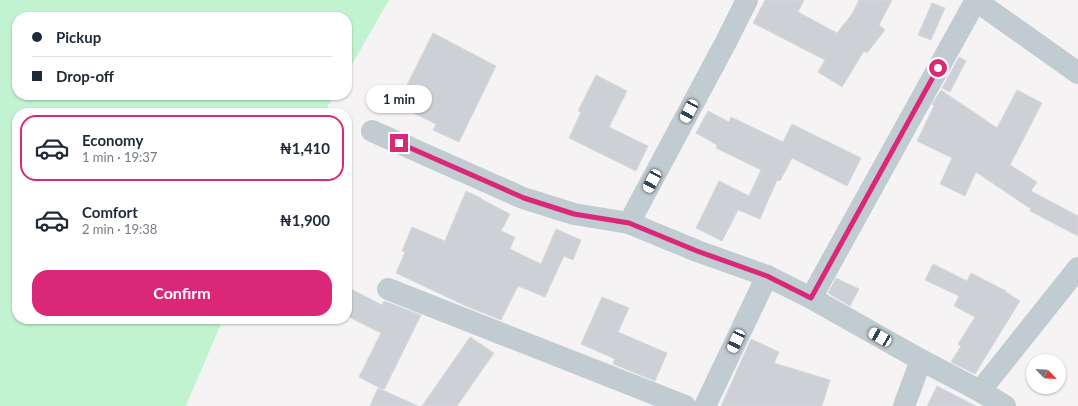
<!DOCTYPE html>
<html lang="en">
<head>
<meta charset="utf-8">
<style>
	:root { --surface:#fff; --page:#f6f6f7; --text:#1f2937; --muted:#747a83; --line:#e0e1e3; --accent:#db2777 }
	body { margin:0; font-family:Lato,sans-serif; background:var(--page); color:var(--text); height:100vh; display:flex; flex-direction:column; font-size:15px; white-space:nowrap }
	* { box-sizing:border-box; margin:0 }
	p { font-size:13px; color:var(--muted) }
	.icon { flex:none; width:22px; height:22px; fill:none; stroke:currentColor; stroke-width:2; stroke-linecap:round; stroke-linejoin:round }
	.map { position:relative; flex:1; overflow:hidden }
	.side { position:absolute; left:12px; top:108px; width:340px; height:216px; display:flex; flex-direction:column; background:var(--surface); border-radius:16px; box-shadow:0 1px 3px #0004 }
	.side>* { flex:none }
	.hud { position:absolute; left:12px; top:12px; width:340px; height:88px; border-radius:16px; box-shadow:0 1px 3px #0004; display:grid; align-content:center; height:88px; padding:0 20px; background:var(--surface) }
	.needle { width:26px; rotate:115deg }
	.buttons { position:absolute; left:1026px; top:354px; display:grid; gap:8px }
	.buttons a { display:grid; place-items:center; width:40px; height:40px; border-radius:50%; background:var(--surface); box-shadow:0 1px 3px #0004; font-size:20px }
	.end { position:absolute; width:18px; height:18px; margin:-9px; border:5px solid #db2777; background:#fff; box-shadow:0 0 0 2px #fff }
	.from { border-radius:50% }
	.bubble { position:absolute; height:28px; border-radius:14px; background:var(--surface); box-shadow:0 1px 3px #0004; font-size:13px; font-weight:700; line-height:28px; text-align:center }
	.car { position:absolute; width:12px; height:24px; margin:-12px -6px; border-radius:5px; box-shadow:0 0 3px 1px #0007; background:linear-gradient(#fff 24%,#345 0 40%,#fff 0 76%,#345 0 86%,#fff 0) }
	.hud b { display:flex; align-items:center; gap:14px; height:38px; font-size:15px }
	.hud b+b { border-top:1px solid var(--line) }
	.hud i { width:10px; height:10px; background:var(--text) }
	ul { padding:7px 0 0; list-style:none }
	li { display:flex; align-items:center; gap:12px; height:66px; margin:0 8px 6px; padding:0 12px; border:2px solid transparent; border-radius:16px }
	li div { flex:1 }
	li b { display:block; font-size:15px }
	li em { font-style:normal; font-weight:700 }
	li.on { border-color:var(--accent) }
	li>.icon { width:36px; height:36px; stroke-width:1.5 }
	.action { display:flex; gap:8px; margin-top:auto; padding:8px 20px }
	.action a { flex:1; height:46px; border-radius:16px; background:var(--accent); color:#fff; font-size:16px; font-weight:700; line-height:46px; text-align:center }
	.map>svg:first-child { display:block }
</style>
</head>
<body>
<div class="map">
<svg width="1078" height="406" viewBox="0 0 1078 406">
	<rect width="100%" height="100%" fill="#f5f3f3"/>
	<polygon fill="#c1f3d0" points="0,0 389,0 347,73 347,17 17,17 17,95 334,95 324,113 17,113 17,319 223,319 186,406 0,406"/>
	<g fill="#cdd0d5" stroke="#d6d9de">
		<polygon points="765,0 804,0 798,12 837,33 852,14 859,0 892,0 879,25 885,30 867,53 864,51 842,87 818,72 825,60 753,23"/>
		<polygon points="932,3 945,8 931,40 918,35"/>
		<polygon points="433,33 496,66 459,142 433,130 436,124 397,105"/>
		<polygon points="959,57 966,61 950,92 942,88"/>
		<polygon points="596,75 627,91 609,127 648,146 636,171 569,138 581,112 578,111"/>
		<polygon points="941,90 997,128 1017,90 1042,103 1010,165 1037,182 1031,191 1078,216 1078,236 1030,211 1031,209 976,172 965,196 940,184 952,158 917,141 934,106 932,104"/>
		<polygon points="708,111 729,122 731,117 783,142 792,124 861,158 847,186 792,158 780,181 777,180 760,219 738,210 722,241 696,228 719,181 749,196 761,170 716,148 717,145 696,133"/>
		<polygon points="466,191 481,198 481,199 510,214 501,231 515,237 510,249 541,264 556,229 581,240 573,260 564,256 545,297 518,286 501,320 466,306 396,273 405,252 402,251 412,227 445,241"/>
		<polygon points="933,264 967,281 971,273 1006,291 1006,292 1020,301 975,374 951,362 961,346 958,344 975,317 954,306 959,296 925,280"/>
		<polygon points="836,278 859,289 850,306 828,293"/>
		<polygon points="347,287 382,305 384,301 421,315 384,390 359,377 381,333 347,316"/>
		<polygon points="602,297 629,308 618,332 667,353 655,381 613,364 615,359 581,344"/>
		<polygon points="470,337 494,353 457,406 422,406"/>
		<polygon points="751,339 779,352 774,363 830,380 822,406 721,406"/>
		<polygon points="937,386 976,406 927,406"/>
		<polygon points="378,388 418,406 370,406"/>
	</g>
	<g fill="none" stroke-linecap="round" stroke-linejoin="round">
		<g stroke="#c0cbd2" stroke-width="22">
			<polyline points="975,0 1078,73"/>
			<polyline points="372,131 523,198 574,214 629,223 697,251 767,276 811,298 921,360 980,391 1005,406"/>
			<polyline points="629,223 726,42 747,0"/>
			<polyline points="388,289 685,406"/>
			<polyline points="811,298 976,0"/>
			<polyline points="980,391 1078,268"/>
			<polyline points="705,406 767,276"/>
			<polyline points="904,406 921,360"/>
		</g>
	</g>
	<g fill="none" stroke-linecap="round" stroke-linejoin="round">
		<polyline stroke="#db2777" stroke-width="5" points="399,143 524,198 574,214 629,223 697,251 767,276 811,298 938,68"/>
	</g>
</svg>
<div class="buttons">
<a><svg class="needle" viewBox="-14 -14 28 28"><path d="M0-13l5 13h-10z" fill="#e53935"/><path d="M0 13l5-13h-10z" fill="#747a83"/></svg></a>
</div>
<i class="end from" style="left:938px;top:68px"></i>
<i class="end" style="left:399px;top:143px"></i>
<div class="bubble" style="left:366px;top:85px;width:66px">1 min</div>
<i class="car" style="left:689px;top:111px;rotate:208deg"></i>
<i class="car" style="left:652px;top:181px;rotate:208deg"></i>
<i class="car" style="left:880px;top:337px;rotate:300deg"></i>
<i class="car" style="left:736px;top:341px;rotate:205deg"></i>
<div class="hud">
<b><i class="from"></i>Pickup</b>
<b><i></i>Drop-off</b>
</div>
<section class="side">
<ul>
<li class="on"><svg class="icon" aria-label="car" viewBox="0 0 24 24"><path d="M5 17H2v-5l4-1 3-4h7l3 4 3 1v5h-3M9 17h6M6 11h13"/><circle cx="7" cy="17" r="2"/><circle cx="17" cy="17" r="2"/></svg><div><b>Economy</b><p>1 min · 19:37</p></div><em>₦1,410</em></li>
<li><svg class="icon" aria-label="car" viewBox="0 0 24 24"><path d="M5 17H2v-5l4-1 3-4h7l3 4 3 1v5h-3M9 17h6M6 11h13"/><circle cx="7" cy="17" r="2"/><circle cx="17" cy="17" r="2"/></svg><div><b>Comfort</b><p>2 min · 19:38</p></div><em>₦1,900</em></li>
</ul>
<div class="action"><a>Confirm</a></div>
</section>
</div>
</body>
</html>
